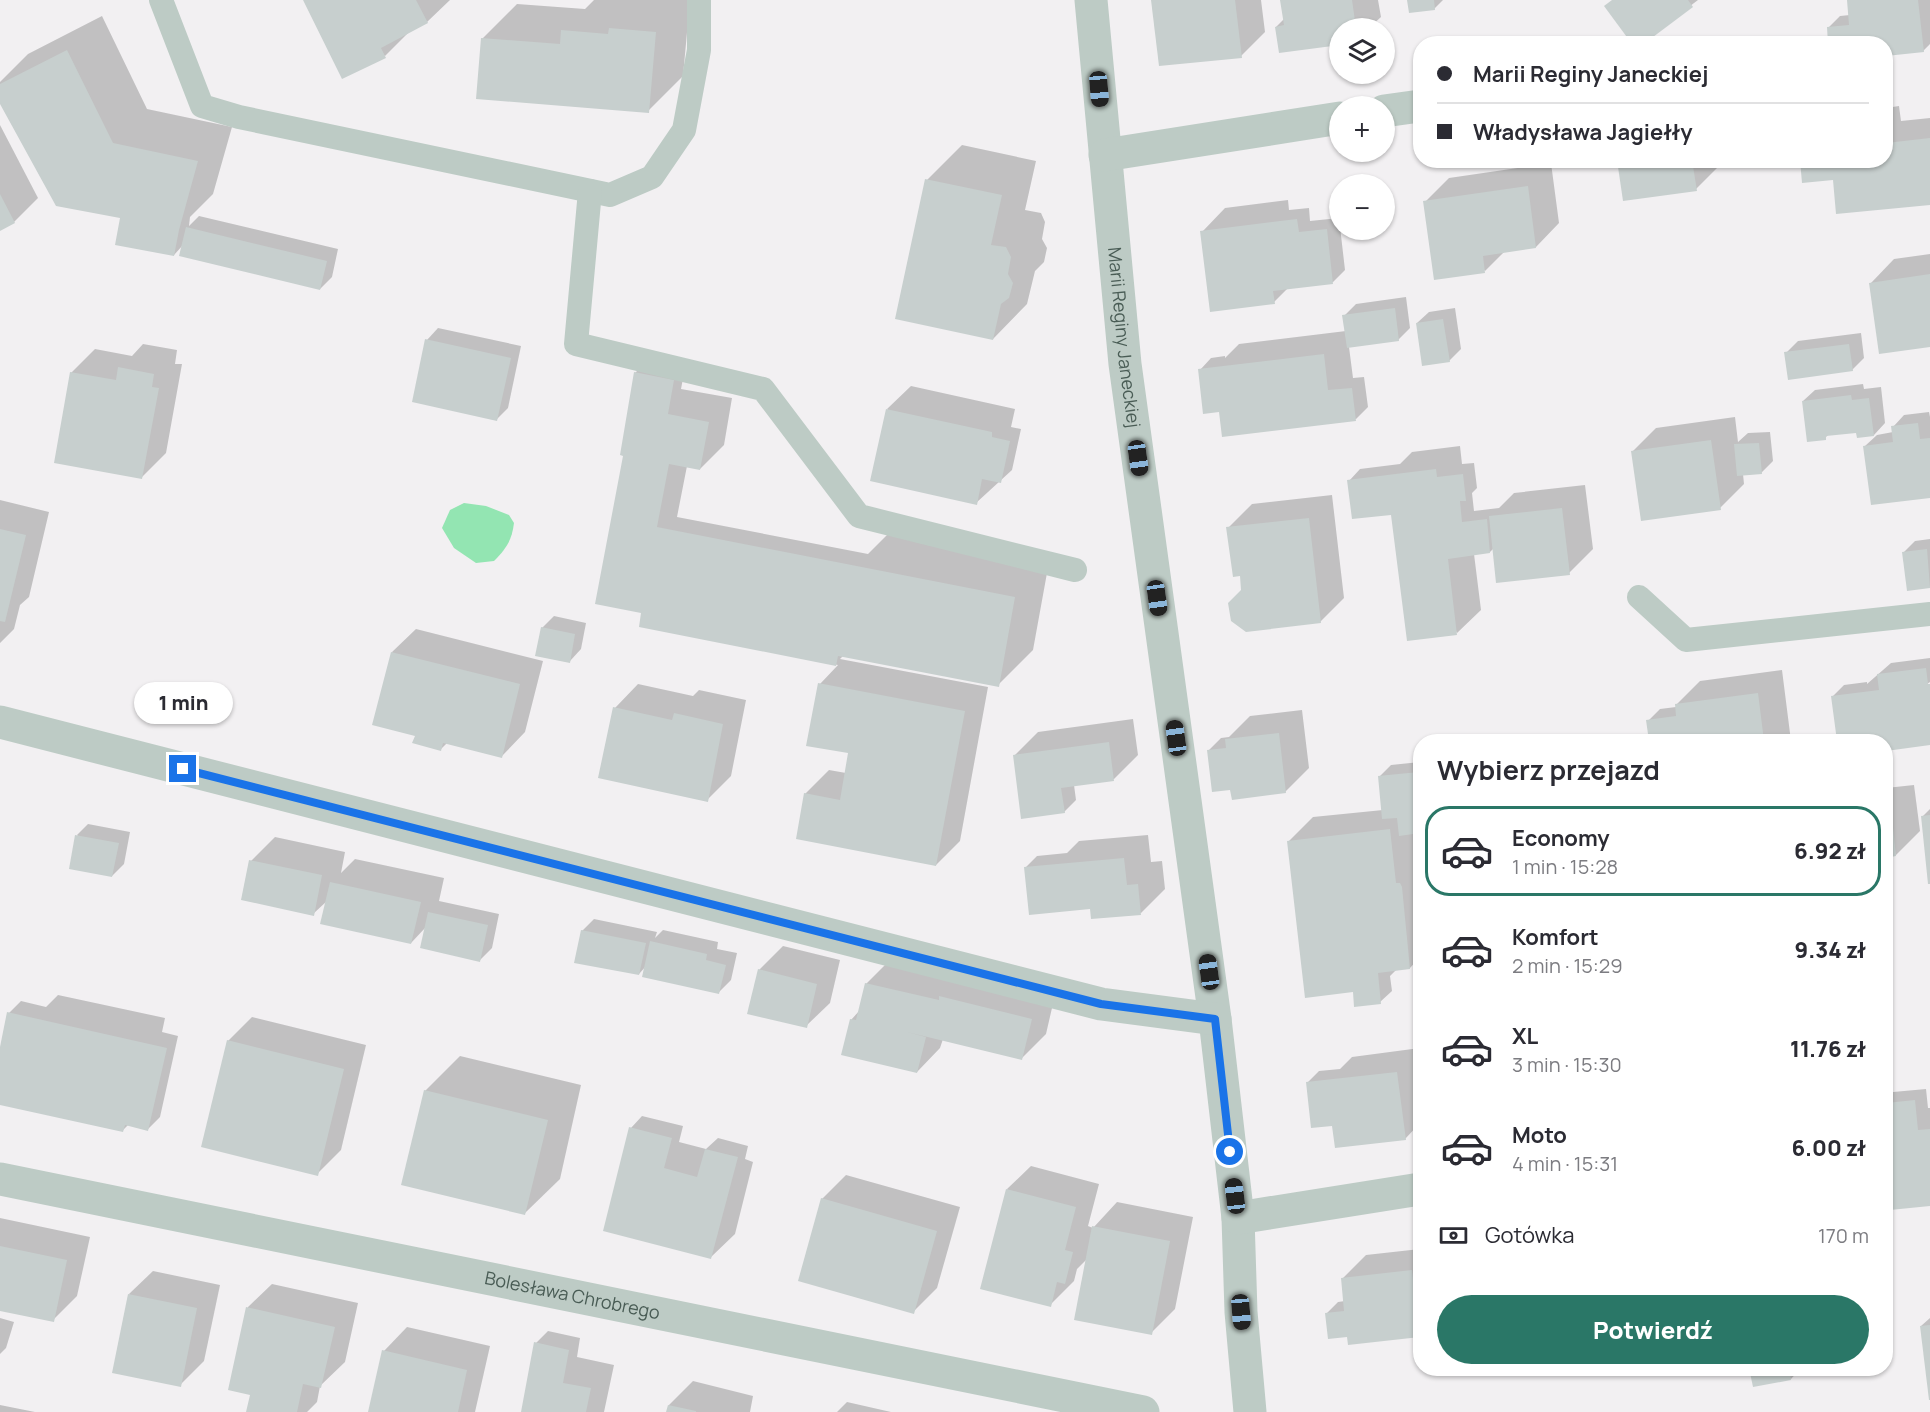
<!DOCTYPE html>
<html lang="pl">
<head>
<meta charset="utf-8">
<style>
	:root { --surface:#fff; --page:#f2f2f3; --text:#2b2b33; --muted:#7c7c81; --line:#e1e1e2; --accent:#2a7767 }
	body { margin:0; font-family:Manrope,sans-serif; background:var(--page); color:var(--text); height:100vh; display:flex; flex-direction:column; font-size:22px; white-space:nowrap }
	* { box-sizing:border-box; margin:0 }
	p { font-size:20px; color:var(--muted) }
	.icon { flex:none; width:33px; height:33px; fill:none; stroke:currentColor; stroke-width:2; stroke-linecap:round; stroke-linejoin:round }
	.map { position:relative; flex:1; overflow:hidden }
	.side { position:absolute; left:1413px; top:734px; width:480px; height:642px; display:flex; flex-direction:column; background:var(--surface); border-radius:24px; box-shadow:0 2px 4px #0004 }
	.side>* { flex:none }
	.hud { position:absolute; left:1413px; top:36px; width:480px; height:132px; border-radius:24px; box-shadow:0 2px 4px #0004; display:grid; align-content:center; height:132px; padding:0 24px; background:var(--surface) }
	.tools { position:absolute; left:1329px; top:18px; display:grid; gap:12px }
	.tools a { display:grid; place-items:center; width:66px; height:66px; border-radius:50%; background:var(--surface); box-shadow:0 2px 4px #0004; font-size:30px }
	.end { position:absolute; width:27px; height:27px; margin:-14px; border:8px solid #1a73e8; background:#fff; box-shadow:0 0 0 3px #fff }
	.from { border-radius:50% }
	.bubble { position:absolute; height:42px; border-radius:21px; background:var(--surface); box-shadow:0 2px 4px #0004; font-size:20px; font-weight:800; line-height:42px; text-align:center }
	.car { position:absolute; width:18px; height:36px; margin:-18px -9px; border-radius:8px; box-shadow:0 0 4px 2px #0007; background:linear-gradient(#222 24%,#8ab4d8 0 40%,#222 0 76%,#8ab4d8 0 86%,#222 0) }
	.hud b { display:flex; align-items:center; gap:21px; height:57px; font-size:22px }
	.hud b+b { border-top:2px solid var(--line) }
	.hud i { width:15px; height:15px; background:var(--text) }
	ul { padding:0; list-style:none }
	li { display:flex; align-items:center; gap:18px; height:90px; margin:0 12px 9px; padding:0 12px; border:3px solid transparent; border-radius:24px }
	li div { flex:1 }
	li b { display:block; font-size:22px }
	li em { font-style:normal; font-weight:800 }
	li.active { border-color:var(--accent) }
	li>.icon { width:54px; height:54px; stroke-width:1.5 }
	h2 { padding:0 24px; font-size:27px; line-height:72px }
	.pay { display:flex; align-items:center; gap:15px; height:66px; padding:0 24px; font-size:22px }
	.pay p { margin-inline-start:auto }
	.button { display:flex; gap:12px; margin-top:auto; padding:12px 24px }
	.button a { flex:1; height:69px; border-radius:36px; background:var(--accent); color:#fff; font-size:24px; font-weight:800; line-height:69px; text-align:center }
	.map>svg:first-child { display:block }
</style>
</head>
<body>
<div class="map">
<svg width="1930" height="1412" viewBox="0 0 1930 1412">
	<rect width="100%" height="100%" fill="#f2f0f2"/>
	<path fill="#93e5b2" d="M464,503l22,3 23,9 5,8c-2,17 -8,26 -20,38l-18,2 -22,-15 -12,-20 8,-18z"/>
	<g fill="#0003">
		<polygon points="305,0 450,0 427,22 410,31 385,56"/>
		<polygon points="594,0 690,0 683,76 648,111 482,39 517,4 585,9"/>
		<polygon points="1152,0 1261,0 1265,32 1241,56"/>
		<polygon points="1282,0 1378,0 1381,17 1369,28 1276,27 1284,19"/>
		<polygon points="1409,0 1443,0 1434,9"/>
		<polygon points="1612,0 1698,0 1652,35"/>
		<polygon points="1848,0 1930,0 1930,44 1923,51 1886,55 1886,44 1828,28 1840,16 1850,15"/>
		<polygon points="102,16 147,109 232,127 213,194 190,217 189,226 199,216 338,249 332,277 320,289 183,245 174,255 122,218 0,100 0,82 28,54"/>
		<polygon points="1899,106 1901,121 1930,118 1930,203 1886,160 1886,108"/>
		<polygon points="0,125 38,198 14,222 0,229"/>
		<polygon points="962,145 1036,161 1025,210 1041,213 1045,222 1042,239 1047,248 1044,262 1035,271 1027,304 993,339 927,180"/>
		<polygon points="1619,160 1719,160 1720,165 1696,189"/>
		<polygon points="1551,163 1559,223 1536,247 1505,251 1485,271 1425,202 1449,178"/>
		<polygon points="1288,200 1289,210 1309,208 1310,221 1339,218 1345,270 1333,282 1289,287 1274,302 1202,232 1225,208"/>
		<polygon points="1930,254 1930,345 1871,283 1894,259"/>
		<polygon points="1406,297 1410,328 1398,340 1349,347 1353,378 1364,377 1368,407 1356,419 1220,411 1200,370 1211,358 1225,356 1225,358 1239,344 1346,331 1344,316 1356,304"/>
		<polygon points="1455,308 1461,349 1449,361 1417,323 1429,312"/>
		<polygon points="438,328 521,346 508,408 496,420 427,340"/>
		<polygon points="1861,333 1864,358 1852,370 1786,353 1798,341"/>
		<polygon points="143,344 177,350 175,364 182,364 166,453 142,477 71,373 95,349 132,356"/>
		<polygon points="647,361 685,368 681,389 732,398 724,445 700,469 687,466 677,517 868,554 891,531 1049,562 1033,650 998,685 844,655 840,659 988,687 960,841 936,865 805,794 829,770 846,773 850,752 820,684 838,665 640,626 644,607 625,454 635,373"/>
		<polygon points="1863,384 1864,389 1881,387 1885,423 1874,435 1857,431 1829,434 1825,438 1803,401 1815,390"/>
		<polygon points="911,386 1015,409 1011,427 1021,429 1012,470 976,503 887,409"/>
		<polygon points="1929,412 1930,417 1930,496 1865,446 1877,435 1893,432 1893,427 1904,415"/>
		<polygon points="1735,417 1738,442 1748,433 1770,432 1773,461 1761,473 1743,474 1744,484 1720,508 1632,452 1656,428"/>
		<polygon points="1460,446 1462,464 1474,463 1477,488 1472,493 1474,511 1499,508 1514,493 1585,485 1593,549 1569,573 1494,548 1490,552 1474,554 1481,610 1457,633 1392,511 1349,481 1360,469 1400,464 1412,452"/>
		<polygon points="1332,495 1344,598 1320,622 1243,591 1241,574 1228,528 1252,504"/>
		<polygon points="0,500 49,512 29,597 20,605 14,629 0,643"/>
		<polygon points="1930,539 1930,587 1908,589 1903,553 1915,541"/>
		<polygon points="554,616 586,623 581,649 570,661 542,628"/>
		<polygon points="416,629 543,661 525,732 502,756 447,743 441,749 417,735 392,652"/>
		<polygon points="1930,658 1930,682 1924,686 1930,685 1930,744 1886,749 1886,741 1863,741 1832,697 1844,685 1867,682 1867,684 1891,663"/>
		<polygon points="1782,670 1791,741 1651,741 1648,721 1660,709 1676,707 1676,705 1700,681"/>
		<polygon points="638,684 693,696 699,690 746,700 731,776 707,800 615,708"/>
		<polygon points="1302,710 1309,768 1285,792 1209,750 1221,738 1229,737 1250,716"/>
		<polygon points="1133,719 1138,755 1114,779 1074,785 1076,800 1064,812 1014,756 1038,732"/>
		<polygon points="1420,762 1420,832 1416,832 1420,860 1420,957 1410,968 1397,969 1390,976 1392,991 1380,1002 1354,993 1289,841 1313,817 1383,810 1379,777 1391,765"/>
		<polygon points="1914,785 1920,831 1896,855 1886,856 1886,788"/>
		<polygon points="1930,809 1930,884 1922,817"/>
		<polygon points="88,824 130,832 124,864 112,876 77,835"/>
		<polygon points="1148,835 1151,862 1162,861 1165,889 1141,913 1091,908 1025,868 1037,856 1067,853 1079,841"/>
		<polygon points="275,837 345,852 341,873 355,859 444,878 439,901 499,914 492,948 480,960 426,927 411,943 327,901 313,914 251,861"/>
		<polygon points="594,919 657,932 655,938 663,930 718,942 717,949 737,953 731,980 719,992 646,966 639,974 582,931"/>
		<polygon points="783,946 840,960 830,1003 806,1026 759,970"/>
		<polygon points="890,960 1055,995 1046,1034 1022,1058 943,1039 940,1048 917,1072 851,1020 860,1010 866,984"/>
		<polygon points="58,995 165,1018 162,1032 178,1036 160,1117 148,1129 128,1125 122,1131 0,1104 0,1056 9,1013 21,1001 46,1007"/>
		<polygon points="252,1017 366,1045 341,1150 317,1174 228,1041"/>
		<polygon points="1420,1048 1420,1123 1405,1139 1334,1124 1307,1083 1319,1071 1340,1069 1352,1057"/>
		<polygon points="460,1056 581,1085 560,1179 525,1213 425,1091"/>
		<polygon points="1926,1089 1928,1108 1930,1108 1930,1204 1891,1208 1886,1150 1886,1100 1893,1092"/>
		<polygon points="642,1116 683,1126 679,1142 706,1149 718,1138 748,1146 745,1159 753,1162 735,1234 711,1257 631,1128"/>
		<polygon points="1031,1166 1099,1184 1088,1226 1093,1228 1117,1202 1193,1217 1175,1309 1151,1333 1087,1259 1077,1269 1074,1281 1050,1305 1007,1189"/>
		<polygon points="846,1175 960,1207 937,1288 913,1312 822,1199"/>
		<polygon points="0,1218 90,1237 77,1296 53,1320 0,1309"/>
		<polygon points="1420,1249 1419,1335 1326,1314 1338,1302 1345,1301 1342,1279 1366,1255"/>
		<polygon points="153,1271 220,1285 204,1361 180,1385 129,1294"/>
		<polygon points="272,1284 358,1303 345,1362 320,1386 317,1402 307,1412 248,1412 252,1394 230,1389 248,1307"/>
		<polygon points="0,1318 14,1322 6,1348 0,1354"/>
		<polygon points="1930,1318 1930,1400 1921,1326"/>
		<polygon points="407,1327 490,1346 475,1412 369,1412 384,1351"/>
		<polygon points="548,1331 580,1338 577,1357 614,1365 604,1412 522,1412 536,1343"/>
		<polygon points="1751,1368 1801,1368 1791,1379"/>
		<polygon points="693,1381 753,1396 750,1412 668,1412 669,1405"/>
		<polygon points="847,1402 891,1412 837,1412"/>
		<polygon points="0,1405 35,1412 0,1412"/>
	</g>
	<g fill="#c7cfce">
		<polygon points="303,0 416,0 428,23 381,48 386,58 342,79"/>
		<polygon points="1151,0 1235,0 1242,58 1159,66"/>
		<polygon points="1280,0 1352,0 1356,28 1340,28 1340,45 1279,53 1275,27 1284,25"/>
		<polygon points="1407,0 1434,0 1435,10 1409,13"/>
		<polygon points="1612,0 1688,0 1693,7 1653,37 1632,44 1604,6"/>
		<polygon points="1847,0 1918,0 1924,52 1886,56 1886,44 1828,44 1827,27 1849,25"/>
		<polygon points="609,28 656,32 649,113 476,99 481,38 560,44 561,30 608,34"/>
		<polygon points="67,50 113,143 198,161 179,230 174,256 115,245 120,218 56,206 0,104 0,84"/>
		<polygon points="1930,138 1930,205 1836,214 1833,180 1802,183 1800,160 1886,160 1886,143"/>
		<polygon points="1617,160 1692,160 1697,191 1623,201"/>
		<polygon points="925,179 1002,195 991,245 1006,247 1011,257 1008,274 1013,283 1009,298 1001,304 993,340 895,319"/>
		<polygon points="1528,186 1536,248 1483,256 1485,273 1434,280 1423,201"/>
		<polygon points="0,194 15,223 0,231"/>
		<polygon points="1297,219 1299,232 1327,229 1333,284 1273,291 1275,304 1210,312 1200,231"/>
		<polygon points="186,227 327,261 320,290 179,256"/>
		<polygon points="1930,274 1930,347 1879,354 1869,283"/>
		<polygon points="1395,308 1399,341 1347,348 1342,315"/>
		<polygon points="1443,319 1450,362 1422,366 1416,323"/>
		<polygon points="425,339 511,358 497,421 412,402"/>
		<polygon points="1849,344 1853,371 1788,380 1784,352"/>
		<polygon points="1324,354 1328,390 1352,388 1356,421 1222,437 1219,412 1203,414 1198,369"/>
		<polygon points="118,367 154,374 152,387 159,388 142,479 54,463 70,372 116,380"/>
		<polygon points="634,372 674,380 668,414 709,422 700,470 669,464 657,527 1015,597 999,687 838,656 836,666 639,627 641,613 595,604 623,456 620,455"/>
		<polygon points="1851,395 1852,400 1869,398 1874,436 1857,438 1856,433 1826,436 1826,440 1807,442 1802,401"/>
		<polygon points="886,409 992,432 992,437 1010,441 1001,483 982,479 977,505 870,481"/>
		<polygon points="1918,423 1920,439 1930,438 1930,498 1871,505 1863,446 1893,442 1891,426"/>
		<polygon points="1711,440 1721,510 1641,521 1631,451"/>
		<polygon points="1759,443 1762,474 1737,476 1734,444"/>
		<polygon points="1436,469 1437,477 1463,474 1466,501 1460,501 1462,522 1487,519 1490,553 1448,559 1457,635 1407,641 1391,515 1352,519 1347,480"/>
		<polygon points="1562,508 1570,575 1496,583 1489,516"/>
		<polygon points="1309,518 1321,623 1246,632 1231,621 1228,603 1241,590 1240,576 1233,577 1226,527"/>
		<polygon points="0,529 26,535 5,622 0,621"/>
		<polygon points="1927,549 1930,588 1907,591 1902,552"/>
		<polygon points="541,627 575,634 570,663 535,656"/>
		<polygon points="391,652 520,684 502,758 443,743 441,751 412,743 415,736 372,725"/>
		<polygon points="1926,668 1928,684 1930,684 1930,745 1886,751 1886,741 1862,741 1862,739 1837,741 1831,696 1879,690 1877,674"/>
		<polygon points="818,683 965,711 936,866 796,839 804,793 840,800 848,753 806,746"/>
		<polygon points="1758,693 1764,741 1649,741 1646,720 1676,716 1675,704"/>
		<polygon points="613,707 672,720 674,713 723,724 708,802 598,778"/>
		<polygon points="1279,733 1286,793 1232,800 1230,790 1212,792 1207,750 1226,748 1225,739"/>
		<polygon points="1109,742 1114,781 1061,788 1065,813 1021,819 1013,755"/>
		<polygon points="1419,772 1420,833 1399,836 1397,818 1382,819 1378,776"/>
		<polygon points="1886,808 1891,808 1896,856 1886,858"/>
		<polygon points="1930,815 1930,884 1928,884 1921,816"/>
		<polygon points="1390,829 1396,883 1400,883 1402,887 1410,969 1378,973 1381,1004 1354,1007 1353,992 1305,998 1287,841"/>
		<polygon points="75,835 119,843 112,877 69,869"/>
		<polygon points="1124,858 1127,885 1138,884 1141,915 1091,919 1090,909 1029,915 1024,867"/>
		<polygon points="249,860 322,875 314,916 241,900"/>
		<polygon points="330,882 421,902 411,944 320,924"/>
		<polygon points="428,912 488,925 480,962 420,948"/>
		<polygon points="581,930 646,943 639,975 574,963"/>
		<polygon points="650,941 707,954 706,960 726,965 719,994 642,977"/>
		<polygon points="758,969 817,984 807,1028 747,1014"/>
		<polygon points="865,983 939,1000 939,996 1032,1019 1022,1060 907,1032 926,1037 917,1073 841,1055 850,1019 856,1020"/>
		<polygon points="7,1012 167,1048 148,1131 125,1125 123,1132 0,1105 0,1047"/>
		<polygon points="227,1040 344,1069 318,1176 201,1147"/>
		<polygon points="1397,1072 1406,1140 1335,1148 1332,1126 1311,1128 1306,1082"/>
		<polygon points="424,1090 548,1120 525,1215 401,1185"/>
		<polygon points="1915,1100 1918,1130 1930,1129 1930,1206 1890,1210 1886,1165 1886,1103"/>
		<polygon points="629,1127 672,1138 664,1168 697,1177 705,1149 738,1157 711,1259 603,1231"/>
		<polygon points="1006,1189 1076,1207 1065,1250 1073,1252 1065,1284 1057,1282 1051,1307 980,1289"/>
		<polygon points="821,1198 937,1231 914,1314 798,1281"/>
		<polygon points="1092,1226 1170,1241 1152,1335 1074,1320"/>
		<polygon points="0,1246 67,1260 54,1322 0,1311"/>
		<polygon points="1412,1270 1420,1337 1348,1345 1347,1337 1328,1339 1325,1313 1344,1311 1341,1278"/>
		<polygon points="128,1294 197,1308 181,1387 112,1373"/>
		<polygon points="246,1307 335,1327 321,1388 303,1384 297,1412 246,1412 250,1395 228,1390"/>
		<polygon points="1930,1325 1930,1400 1929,1400 1920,1326"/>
		<polygon points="534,1342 569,1350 563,1383 591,1388 586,1412 521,1412"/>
		<polygon points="382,1350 467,1370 458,1412 368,1412"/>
		<polygon points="1575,1368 1614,1368 1614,1372 1586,1374"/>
		<polygon points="1749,1368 1789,1368 1791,1380 1753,1387"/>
		<polygon points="668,1405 696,1411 696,1412 666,1412"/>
	</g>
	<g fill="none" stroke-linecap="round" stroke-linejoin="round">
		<g stroke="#bdcbc5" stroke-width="24">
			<polyline points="161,0 202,106 239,117 610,195 652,177 684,130 699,50 699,0"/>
			<polyline points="590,191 576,344 763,389 859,516 1075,570"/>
			<polyline points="1639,597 1686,640 1930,614"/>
		</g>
		<g stroke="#bdcbc5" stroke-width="33">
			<path id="s1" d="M1091,0l34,364 90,655 23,199 3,94 9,100"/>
			<polyline points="1384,111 1420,106"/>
			<polyline points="1105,155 1340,118"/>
			<polyline points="0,722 1101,1004 1215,1019"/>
			<path id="s2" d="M0,1179l1143,233"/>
			<polyline points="1238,1218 1420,1189"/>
		</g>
	</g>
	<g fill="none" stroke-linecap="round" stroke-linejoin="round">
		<polyline stroke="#1a73e8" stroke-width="8" points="183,769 1101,1004 1215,1019 1230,1152"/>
	</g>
	<g text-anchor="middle" stroke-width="5" stroke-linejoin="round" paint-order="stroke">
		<g font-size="18" fill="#495c55" stroke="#fff">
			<text dy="6" stroke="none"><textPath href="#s1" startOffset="339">Marii Reginy Janeckiej</textPath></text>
			<text dy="6" stroke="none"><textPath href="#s2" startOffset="584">Bolesława Chrobrego</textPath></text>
		</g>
	</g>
</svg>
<div class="tools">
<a><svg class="icon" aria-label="layers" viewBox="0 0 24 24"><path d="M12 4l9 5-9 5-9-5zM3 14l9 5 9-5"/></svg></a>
<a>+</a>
<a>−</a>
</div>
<i class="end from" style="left:1230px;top:1152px"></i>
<i class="end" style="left:183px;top:769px"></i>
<div class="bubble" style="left:134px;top:682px;width:99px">1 min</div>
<i class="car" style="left:1099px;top:89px;rotate:175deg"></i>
<i class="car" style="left:1138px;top:458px;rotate:172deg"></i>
<i class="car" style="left:1157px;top:598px;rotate:172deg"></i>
<i class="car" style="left:1176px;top:738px;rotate:352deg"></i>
<i class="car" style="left:1209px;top:972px;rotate:352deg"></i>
<i class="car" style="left:1235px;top:1196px;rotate:353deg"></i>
<i class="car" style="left:1241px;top:1312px;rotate:175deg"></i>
<div class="hud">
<b><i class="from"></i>Marii Reginy Janeckiej</b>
<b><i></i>Władysława Jagiełły</b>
</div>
<section class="side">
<h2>Wybierz przejazd</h2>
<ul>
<li class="active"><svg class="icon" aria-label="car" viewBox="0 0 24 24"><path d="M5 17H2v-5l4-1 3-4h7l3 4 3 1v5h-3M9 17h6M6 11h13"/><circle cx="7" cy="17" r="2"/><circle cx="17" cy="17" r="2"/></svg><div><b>Economy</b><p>1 min · 15:28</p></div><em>6.92 zł</em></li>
<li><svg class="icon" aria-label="car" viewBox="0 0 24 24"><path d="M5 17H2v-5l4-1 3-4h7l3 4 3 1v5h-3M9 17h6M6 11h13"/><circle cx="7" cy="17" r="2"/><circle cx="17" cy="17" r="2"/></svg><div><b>Komfort</b><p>2 min · 15:29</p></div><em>9.34 zł</em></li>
<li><svg class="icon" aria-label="car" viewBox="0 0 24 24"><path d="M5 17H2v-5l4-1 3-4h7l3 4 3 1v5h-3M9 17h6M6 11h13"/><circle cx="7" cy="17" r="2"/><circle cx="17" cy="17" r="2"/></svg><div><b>XL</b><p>3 min · 15:30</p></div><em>11.76 zł</em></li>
<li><svg class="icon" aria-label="car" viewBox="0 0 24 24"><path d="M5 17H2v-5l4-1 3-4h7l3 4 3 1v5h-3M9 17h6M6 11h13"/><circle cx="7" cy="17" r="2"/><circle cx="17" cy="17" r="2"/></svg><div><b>Moto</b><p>4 min · 15:31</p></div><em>6.00 zł</em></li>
</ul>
<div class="pay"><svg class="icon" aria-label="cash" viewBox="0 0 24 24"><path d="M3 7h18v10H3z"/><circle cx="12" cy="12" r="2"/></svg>Gotówka<p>170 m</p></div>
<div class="button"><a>Potwierdź</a></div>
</section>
</div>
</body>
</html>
